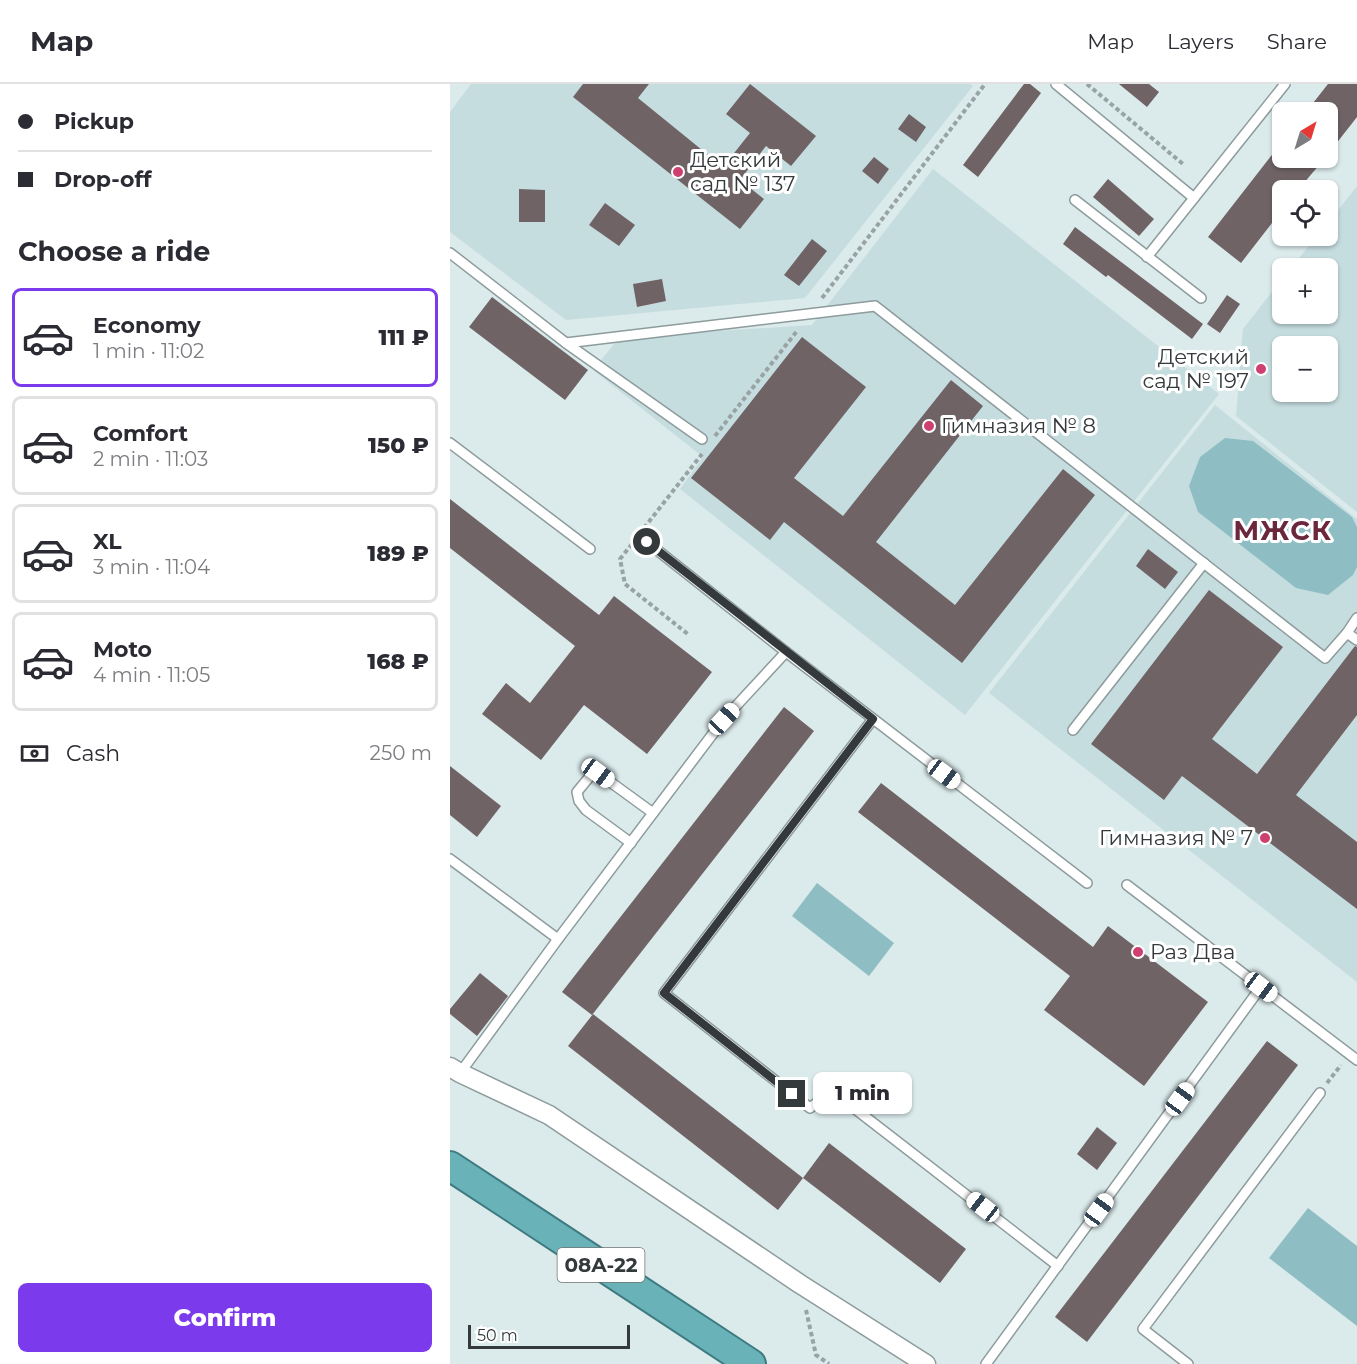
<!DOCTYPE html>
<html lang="en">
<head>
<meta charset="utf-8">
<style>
	:root { --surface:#fff; --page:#f7f7f7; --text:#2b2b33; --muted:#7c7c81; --line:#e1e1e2; --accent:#7c3aed }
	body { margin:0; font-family:Montserrat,sans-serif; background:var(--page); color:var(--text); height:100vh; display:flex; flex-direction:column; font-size:22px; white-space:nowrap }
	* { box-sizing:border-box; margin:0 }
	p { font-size:20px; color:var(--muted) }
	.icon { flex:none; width:33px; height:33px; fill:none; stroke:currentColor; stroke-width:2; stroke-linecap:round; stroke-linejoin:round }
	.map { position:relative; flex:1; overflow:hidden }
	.panel { display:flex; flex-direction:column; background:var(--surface); width:450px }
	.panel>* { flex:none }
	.top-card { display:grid; align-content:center; height:132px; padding:0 18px; background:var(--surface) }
	.needle { width:39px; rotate:38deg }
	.fabs { position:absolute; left:822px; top:18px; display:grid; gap:12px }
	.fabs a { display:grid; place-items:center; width:66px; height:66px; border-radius:9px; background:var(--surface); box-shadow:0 2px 4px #0004; font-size:30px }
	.scale { position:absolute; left:18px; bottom:15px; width:162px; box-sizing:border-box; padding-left:6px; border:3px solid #343a3b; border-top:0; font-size:16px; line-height:21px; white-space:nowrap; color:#343a3b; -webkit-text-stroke:4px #fff; paint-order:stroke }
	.end { position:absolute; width:27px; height:27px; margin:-14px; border:8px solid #343a3b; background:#fff; box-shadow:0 0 0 3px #fff }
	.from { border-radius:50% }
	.bubble { position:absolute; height:42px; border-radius:9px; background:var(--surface); box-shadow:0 2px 4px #0004; font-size:20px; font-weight:800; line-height:42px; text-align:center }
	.car { position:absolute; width:18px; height:36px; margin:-18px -9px; border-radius:8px; box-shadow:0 0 4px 2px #0007; background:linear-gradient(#fff 24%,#345 0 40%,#fff 0 76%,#345 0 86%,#fff 0) }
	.top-card b { display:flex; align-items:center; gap:21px; height:57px; font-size:22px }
	.top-card b+b { border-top:2px solid var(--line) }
	.top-card i { width:15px; height:15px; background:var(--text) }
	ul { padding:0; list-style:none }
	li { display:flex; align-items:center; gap:18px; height:99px; margin:0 12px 9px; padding:0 6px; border:3px solid var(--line); border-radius:9px }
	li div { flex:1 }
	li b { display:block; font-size:22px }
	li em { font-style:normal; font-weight:800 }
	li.selected { border-color:var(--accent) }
	li>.icon { width:54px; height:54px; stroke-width:1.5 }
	h2 { padding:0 18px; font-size:27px; line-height:72px }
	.pay { display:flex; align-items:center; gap:15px; height:66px; padding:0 18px; font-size:22px }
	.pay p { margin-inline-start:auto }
	.action { display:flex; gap:12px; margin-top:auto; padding:12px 18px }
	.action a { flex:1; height:69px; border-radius:9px; background:var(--accent); color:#fff; font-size:24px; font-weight:800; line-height:69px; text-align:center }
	header { display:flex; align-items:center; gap:36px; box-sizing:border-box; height:84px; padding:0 30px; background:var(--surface); border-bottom:2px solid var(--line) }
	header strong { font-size:28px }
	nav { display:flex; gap:33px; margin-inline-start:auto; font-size:21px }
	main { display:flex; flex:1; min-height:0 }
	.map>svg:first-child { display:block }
</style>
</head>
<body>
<header>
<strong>Map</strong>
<nav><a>Map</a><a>Layers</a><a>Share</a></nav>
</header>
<main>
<section class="panel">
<div class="top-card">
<b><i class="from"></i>Pickup</b>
<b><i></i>Drop-off</b>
</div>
<h2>Choose a ride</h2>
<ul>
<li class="selected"><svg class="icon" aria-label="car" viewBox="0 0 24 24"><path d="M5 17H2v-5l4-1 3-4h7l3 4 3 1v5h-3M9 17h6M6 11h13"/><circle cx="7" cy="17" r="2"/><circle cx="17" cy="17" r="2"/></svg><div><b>Economy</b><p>1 min · 11:02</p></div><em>111 ₽</em></li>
<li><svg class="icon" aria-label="car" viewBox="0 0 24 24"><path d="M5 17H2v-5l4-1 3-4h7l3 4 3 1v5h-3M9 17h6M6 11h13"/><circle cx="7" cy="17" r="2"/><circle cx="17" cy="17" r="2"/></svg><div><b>Comfort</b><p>2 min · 11:03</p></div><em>150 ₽</em></li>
<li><svg class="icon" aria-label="car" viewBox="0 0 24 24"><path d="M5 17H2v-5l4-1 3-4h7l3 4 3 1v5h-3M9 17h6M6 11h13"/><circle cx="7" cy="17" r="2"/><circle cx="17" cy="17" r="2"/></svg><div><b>XL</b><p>3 min · 11:04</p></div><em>189 ₽</em></li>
<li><svg class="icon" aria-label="car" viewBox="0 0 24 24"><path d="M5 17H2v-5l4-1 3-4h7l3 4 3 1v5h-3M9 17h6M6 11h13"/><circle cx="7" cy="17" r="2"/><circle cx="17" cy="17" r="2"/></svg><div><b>Moto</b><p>4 min · 11:05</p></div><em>168 ₽</em></li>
</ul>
<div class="pay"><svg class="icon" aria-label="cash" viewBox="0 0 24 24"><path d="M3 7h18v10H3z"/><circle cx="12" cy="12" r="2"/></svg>Cash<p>250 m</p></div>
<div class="action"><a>Confirm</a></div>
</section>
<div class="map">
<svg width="907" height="1280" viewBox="0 0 907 1280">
	<rect width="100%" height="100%" fill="#dbeaeb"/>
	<g fill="#c6dde0" fill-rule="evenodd">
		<polygon points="21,0 520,0 523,2 355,214 116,236 0,148 0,28"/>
		<polygon points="483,85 769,310 515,631 230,405 253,373 143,286 170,253 362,241"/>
		<path d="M907,102v326l-121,-96 7,-87 39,-50v35h46v-46h-37l26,-32h11v-13zM832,262h46v46h-46z"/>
		<polygon points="765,321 907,435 907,898 539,609"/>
	</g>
	<g fill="#8ebec3">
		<polygon points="775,354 803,357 902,433 907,443 907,483 903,491 878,511 846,504 748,428 739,402 750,373"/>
		<polygon points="367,799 444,859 419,892 342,832"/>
		<polygon points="858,1124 907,1162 907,1242 819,1174"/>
	</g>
	<g fill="#6f6365">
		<polygon points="133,0 199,0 188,14 273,83 300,49 276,30 300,0 366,52 341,82 316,62 290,96 314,115 290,145 123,13"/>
		<polygon points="574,0 580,0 591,9 528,93 513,81"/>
		<polygon points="669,0 699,0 709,8 697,23"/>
		<polygon points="878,0 907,0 907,33 878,70 878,28 856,28"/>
		<polygon points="459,30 476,43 466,58 448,45"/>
		<polygon points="832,58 832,74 875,74 848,106 832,106 832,126 791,179 758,153"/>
		<polygon points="424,73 439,85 428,100 412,87"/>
		<polygon points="658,95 704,135 689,152 643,113"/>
		<polygon points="69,105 95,106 95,138 69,138"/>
		<polygon points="155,119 185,141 169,162 139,141"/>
		<polygon points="625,143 753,240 742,255 658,191 656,193 613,160"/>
		<polygon points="362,155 377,167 349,202 334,191"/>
		<polygon points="212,195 216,217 187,223 183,200"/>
		<polygon points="777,211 790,220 770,249 757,240"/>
		<polygon points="42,213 138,286 115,316 19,243"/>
		<polygon points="352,253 416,303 344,394 393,432 501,296 533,322 426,458 505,521 613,385 645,411 512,579 334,438 320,456 241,394"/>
		<polygon points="0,415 149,531 164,512 262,588 197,670 134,621 91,676 32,630 56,599 80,619 125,562 0,464"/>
		<polygon points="698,465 728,488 715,505 686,482"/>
		<polygon points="759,506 833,563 762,655 807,690 905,562 907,563 907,631 846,711 907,758 907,825 732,692 714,716 641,660"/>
		<polygon points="334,623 364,647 142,931 112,908"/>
		<polygon points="0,682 51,722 27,753 0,731"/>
		<polygon points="431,699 643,863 658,842 758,918 694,1002 594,926 620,892 408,728"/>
		<polygon points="30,889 58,912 27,952 0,930 0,925"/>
		<polygon points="143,930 353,1094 328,1126 118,962"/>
		<polygon points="817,957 848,981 637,1258 605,1233"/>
		<polygon points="647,1043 667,1059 647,1086 627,1070"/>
		<polygon points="379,1059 516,1165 490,1199 353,1094"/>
	</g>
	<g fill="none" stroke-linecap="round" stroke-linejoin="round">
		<defs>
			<g id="service">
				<polyline points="606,0 744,114 835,0"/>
				<polyline points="625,116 751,214"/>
				<polyline points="0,169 116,259 252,355"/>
				<polyline points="697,173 744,114"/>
				<polyline points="116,259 425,222 875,574 897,549 907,556"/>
				<polyline points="0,359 140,465"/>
				<polyline points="197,458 336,568 637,799"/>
				<polyline points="897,549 907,534"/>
				<polyline points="423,635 214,909 360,1024 382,1007 608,1182"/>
				<polyline points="623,646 754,479"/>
				<polyline points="181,759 136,726 129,717 127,708 141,691 148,689 203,729"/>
				<polyline points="0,775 108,855"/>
				<polyline points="677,801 907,976"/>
				<polyline points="10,989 108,855 274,635 336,568"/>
				<polyline points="536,1280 811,903"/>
				<polyline points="738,1280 693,1245 870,1009"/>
			</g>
			<polyline id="minor" points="0,983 10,989 99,1031 350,1200 476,1280"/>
			<polyline id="trunk" points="0,1082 301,1280"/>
		</defs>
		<use href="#service" stroke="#8d9b9c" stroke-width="12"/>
		<use href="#minor" stroke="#8d9b9c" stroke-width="21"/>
		<use href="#trunk" stroke="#3d7b81" stroke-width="32"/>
		<g stroke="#98a3a4" stroke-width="4" stroke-dasharray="4.5 3" stroke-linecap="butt">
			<polyline points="637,0 733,80"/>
			<polyline points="372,214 535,0"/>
			<polyline points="265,352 347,247"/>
			<polyline points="194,444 252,370"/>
			<polyline points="182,460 170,475 175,500 239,551"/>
			<polyline points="877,999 891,981"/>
			<polyline points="356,1226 366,1271 379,1280"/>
		</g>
		<use href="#service" stroke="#fff" stroke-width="9"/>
		<use href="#minor" stroke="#fff" stroke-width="18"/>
		<use href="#trunk" stroke="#68b2b8" stroke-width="28"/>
	</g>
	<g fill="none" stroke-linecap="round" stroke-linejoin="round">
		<polyline stroke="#343a3b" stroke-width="8" points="197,458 423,635 214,909 342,1010"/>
	</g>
	<g fill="#ce406f" stroke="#fff" stroke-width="2">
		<circle cx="228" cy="88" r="6"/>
		<circle cx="811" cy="285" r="6"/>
		<circle cx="479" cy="342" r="6"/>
		<circle cx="815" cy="754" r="6"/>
		<circle cx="688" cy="868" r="6"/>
	</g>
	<g text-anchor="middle" stroke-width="6" stroke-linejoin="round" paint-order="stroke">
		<rect fill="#fff" stroke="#717576" stroke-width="1.5" x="107.5" y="1164" width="87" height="34" rx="4.5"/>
		<g font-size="20" font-weight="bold" fill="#343a3b">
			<text x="151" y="1188">08А-22</text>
		</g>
		<g font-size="21" fill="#343a3b" stroke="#fff" text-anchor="start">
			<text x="240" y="83">Детский<tspan x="240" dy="24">сад № 137</tspan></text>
			<text x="799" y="280" text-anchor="end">Детский<tspan x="799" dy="24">сад № 197</tspan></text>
			<text x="491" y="349">Гимназия № 8</text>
			<text x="803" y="761" text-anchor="end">Гимназия № 7</text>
			<text x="700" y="875">Раз Два</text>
		</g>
		<g font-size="27" font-weight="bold" letter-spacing="1.5" fill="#6b273b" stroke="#fff">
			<text x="833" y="456">МЖСК</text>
		</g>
	</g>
</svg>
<div class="fabs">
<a><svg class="needle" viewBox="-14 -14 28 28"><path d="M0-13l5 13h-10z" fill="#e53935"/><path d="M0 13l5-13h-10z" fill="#7c7c81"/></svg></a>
<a><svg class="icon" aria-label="locate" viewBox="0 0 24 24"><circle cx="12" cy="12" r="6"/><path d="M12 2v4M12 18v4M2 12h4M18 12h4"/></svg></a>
<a>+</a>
<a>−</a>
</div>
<div class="scale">50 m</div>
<i class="end from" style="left:197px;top:458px"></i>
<i class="end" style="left:342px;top:1010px"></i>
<div class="bubble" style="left:363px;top:988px;width:99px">1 min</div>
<i class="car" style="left:274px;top:635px;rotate:43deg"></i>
<i class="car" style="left:148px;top:689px;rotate:126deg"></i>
<i class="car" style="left:494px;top:690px;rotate:127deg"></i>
<i class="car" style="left:811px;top:903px;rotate:127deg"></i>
<i class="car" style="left:730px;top:1015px;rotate:36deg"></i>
<i class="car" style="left:533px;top:1123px;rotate:308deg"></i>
<i class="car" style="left:649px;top:1126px;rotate:36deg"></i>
</div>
</main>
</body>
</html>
